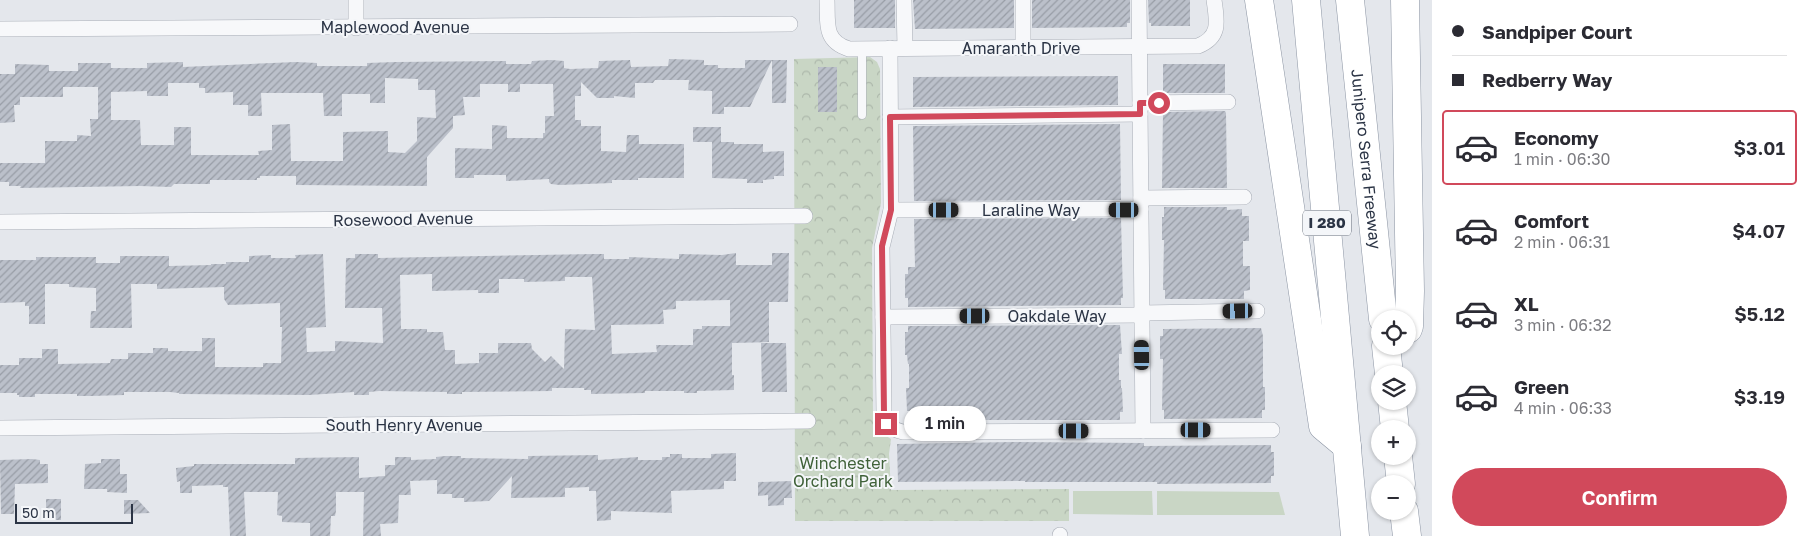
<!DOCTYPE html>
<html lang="en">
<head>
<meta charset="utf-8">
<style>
	:root { --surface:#fff; --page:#f7f7f7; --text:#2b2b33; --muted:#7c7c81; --line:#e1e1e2; --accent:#d1495b }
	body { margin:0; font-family:"Golos Text",sans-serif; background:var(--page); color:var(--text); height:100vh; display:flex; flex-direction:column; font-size:19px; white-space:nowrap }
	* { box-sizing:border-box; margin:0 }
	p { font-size:16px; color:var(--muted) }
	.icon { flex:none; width:28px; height:28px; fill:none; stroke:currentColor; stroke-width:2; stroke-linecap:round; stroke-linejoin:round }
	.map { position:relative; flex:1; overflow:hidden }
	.panel { display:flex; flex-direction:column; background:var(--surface); width:375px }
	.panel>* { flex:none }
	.hud { display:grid; align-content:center; height:110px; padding:0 20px; background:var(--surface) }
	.tools { position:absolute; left:1371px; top:310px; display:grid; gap:10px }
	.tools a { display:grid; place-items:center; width:45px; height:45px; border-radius:50%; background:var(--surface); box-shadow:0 1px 4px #0004; font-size:25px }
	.scale { position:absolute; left:15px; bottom:12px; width:118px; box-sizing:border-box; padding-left:5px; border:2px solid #2b3445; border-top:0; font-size:14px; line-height:18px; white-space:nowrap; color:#2b3445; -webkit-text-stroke:4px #f4f6f9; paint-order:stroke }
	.end { position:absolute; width:22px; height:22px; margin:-11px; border:6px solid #d1495b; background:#fff; box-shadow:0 0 0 2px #fff }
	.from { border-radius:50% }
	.bubble { position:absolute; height:35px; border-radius:18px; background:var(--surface); box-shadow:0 1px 4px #0004; font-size:16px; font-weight:600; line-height:35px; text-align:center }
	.car { position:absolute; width:15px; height:30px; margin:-15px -8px; border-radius:6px; box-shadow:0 0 4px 1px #0007; background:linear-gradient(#222 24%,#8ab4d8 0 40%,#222 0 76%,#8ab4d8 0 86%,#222 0) }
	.hud b { display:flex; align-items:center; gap:18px; height:48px; font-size:19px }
	.hud b+b { border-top:1px solid var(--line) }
	.hud i { width:12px; height:12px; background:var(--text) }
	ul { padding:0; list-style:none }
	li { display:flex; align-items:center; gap:15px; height:75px; margin:0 10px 8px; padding:0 10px; border:2px solid transparent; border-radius:5px }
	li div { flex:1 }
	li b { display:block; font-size:19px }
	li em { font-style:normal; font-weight:600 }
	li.selected { border-color:var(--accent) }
	li>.icon { width:45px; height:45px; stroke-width:1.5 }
	.primary-button { display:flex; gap:10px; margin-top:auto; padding:10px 20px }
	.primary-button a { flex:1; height:58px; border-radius:30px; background:var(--accent); color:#fff; font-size:20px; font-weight:600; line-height:58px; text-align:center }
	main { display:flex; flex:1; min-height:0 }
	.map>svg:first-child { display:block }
</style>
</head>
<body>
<main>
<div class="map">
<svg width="1432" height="536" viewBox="0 0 1432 536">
	<defs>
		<pattern id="forest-crowns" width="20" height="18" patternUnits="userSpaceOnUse" patternTransform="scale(1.25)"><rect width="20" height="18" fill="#c9d6c5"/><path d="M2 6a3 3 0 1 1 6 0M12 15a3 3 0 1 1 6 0" fill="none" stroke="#adb8ab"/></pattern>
		<pattern id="building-hatch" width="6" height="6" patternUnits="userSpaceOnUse" patternTransform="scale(1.25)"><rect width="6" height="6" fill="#bbc0ca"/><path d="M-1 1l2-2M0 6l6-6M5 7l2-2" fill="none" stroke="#989da6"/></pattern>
	</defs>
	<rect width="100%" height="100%" fill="#e4e7ec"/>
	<g fill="#c9d6c5">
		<polygon points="1073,491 1152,491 1153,515 1073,514"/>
		<polygon points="1157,491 1279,492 1285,515 1157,515"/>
	</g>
	<polygon fill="url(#forest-crowns)" points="870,57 877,62 880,69 881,203 872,248 873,421 880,432 891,439 889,454 891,490 1069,489 1069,521 795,521 794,59"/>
	<g fill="url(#building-hatch)" fill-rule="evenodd">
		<rect x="854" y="0" width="41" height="28"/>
		<polygon points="913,0 1014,0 1014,28 915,29"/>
		<polygon points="1032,0 1130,0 1130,23 1127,23 1127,27 1032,28"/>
		<polygon points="1148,0 1190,0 1190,26 1151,26 1151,23 1149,23"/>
		<path d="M669,59l35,1v5h14v3h27v-8h42l-1,43h-14v-43l-22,47h-26v7h-12v-23l-24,-1 1,-10h-34l-2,3h-18v15l-21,-2v2h-17l-16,-16v14h-6v24h6v6h20v25l25,1 1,-17h12v9h45v34h-46v2h-26v3l-52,2 -9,-1 -2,-2v-3l-43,2v-6h-32v3h-19v-30l37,1v-24l15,1v12h36v-5h2v-17h9l-1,-32h-33v8h-12v-8h-28v13h-17l2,18 -12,1v12l-26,29v29l-131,-1v-9h-36v2h-3v2h-47v4h-36l-3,3 -31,-1 -120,2 1,-2h-12v-4h-9v-19h45v-22h32v-6l14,1 -1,-17h8v-32h-35v10h-43v8h-6l1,17 -15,1v-49h15v-10l34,1v6h29v-8h33v5h36v-5l36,-1v5l113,-5 21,1v3h50v-3l29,-1 110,-1v3h25l1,-3 19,-1 13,1v7l6,1 28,-1 1,-7 31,-1 1,7 37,-1zM385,78l33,1v11h17l1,28 -19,-1v24l-12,12 -17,-1v-21l-45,1v29h-52l-1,-37 -18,1v25l-14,1 1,4h-68v-28h-17v18h-33l-1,-25h-29v-28l36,-1v5h21v-13h31v5h6v5l28,-1v13h15v11h14l-1,-23h62l1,23h18v-22h28v9h15z"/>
		<rect x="1163" y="64" width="62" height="29"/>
		<rect x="818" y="67" width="19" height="45"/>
		<polygon points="1118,76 1118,105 913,107 913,77"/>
		<polygon points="1225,111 1226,113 1227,188 1162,188 1163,112"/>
		<polygon points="1118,124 1120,124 1121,200 914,201 913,126"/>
		<rect x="693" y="127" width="28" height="15"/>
		<polygon points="712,142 734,142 734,144 763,144 763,152 784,151 784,176 774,176 774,179 763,180 763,183 747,183 747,179 712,178"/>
		<polygon points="1164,207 1227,207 1227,210 1242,209 1242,216 1249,216 1249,241 1243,241 1243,266 1250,266 1250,290 1244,291 1244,299 1165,299 1165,290 1163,290 1164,240 1162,240 1162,217 1164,217"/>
		<polygon points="1121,218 1123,298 1121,298 1121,305 908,307 908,298 905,298 905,274 908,274 908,267 915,267 914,219"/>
		<path d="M736,253v12h36v-12h17l-1,49h-19v40l-37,1v32h2v15l-37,1v2h-13v-2h-39v2l-54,1v-4h-7v-2h-32v3l-90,1v2h-15v-2l-68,-1 -10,1v3h-15v-3l-45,3 -130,-1v-1l-9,-1h-46v3l-32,1h-15v-2h-42v3h-16v-2h-2v-2h-17v-28h19v-7h23v-9h16v15l52,-1 1,-4h17v-6h25v-5h15v3h34v-13h13v29h48v-4h18l1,-36h-2v-24l-52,2 -4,-6v-12l-67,2v-5h-26l1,44h-42l1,-17h5v-23l-27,-1v-3h-24v40h-16v-18h-4v-4l-25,1v-43h36v-3h60v6h24v-7h49v10l42,-1v-1h15v-2h23v-6l22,-1v3h25l-1,-3 28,-1 3,73 -20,1 1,24 28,-1v-10l48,2 -1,-35h-37l1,-50h9v-4h23v4l217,-4h9v5h25v-2l50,2v-5l43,1zM432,274v17l46,-1v3h21v-14h25v3l41,-1v-4h27l3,53 -30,-1 -1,40 -13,-13 -6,6 -13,-13 -1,-6h-33v10h-19v10l-24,1v-14h-10l-2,-18h-16v-3h-26l-1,-54zM730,300v26h-28v3h-9v16h-37l1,7 -45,2 -1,-29 53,-1 -1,-14 13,-1v-8z"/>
		<polygon points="1120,325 1122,354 1119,354 1119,380 1121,380 1121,388 1122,388 1123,412 1120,412 1120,420 909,420 909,411 907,411 906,388 909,388 909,364 908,364 907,355 905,355 905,332 908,332 908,326"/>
		<polygon points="1261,328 1263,336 1263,387 1265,387 1265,410 1262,410 1262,418 1164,419 1164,410 1162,410 1163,359 1160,359 1160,336 1163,336 1163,329"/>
		<polygon points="761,343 786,343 787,392 762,392"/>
		<polygon points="1013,442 1144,443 1144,446 1271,445 1271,452 1274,452 1274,476 1271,476 1271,483 1157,484 1157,482 1025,482 1025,481 898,482 897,444"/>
		<polygon points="736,453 736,481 724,481 724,489 671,491 672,513 611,511 611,520 597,521 596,491 589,491 589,487 565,488 565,497 511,498 512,476 489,501 464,502 464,498 452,498 452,494 437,494 437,480 410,481 411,495 399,495 398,523 380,524 381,536 363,536 364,492 336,492 336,511 335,516 331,516 330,536 310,536 310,523 282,522 282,516 277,515 278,492 244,492 246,536 230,536 228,487 223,487 223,485 192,486 192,493 180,493 180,481 177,482 176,468 194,466 194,464 295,464 295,458 359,457 359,478 385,476 385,465 395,465 395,457 411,457 411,460 436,459 436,457 445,456 461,456 461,458 528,459 528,456 598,455 598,460 638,457 638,460 662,460 662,457 670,457 670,454 682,454 682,458 711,458 711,454"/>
		<polygon points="32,459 40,460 40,464 48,464 48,483 15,484 14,514 1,514 0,460"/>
		<polygon points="101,459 120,459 120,474 127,474 127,493 107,492 107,489 84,489 85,464 101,463"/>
		<polygon points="791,481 792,498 784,498 784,505 768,506 768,495 758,496 758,482"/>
		<rect x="46" y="499" width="15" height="21"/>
		<polygon points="124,500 138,500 150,513 124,514"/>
	</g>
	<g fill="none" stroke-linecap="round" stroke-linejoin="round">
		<defs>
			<polyline id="lane" points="862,115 862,49"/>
			<g id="street">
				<polyline points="356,0 356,28"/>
				<path d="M827,0c1,22 -4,41 22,49l349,-3c23,-9 19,-25 16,-46"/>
				<polyline points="904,0 905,48"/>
				<polyline points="1023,0 1023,48"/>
				<polyline points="1139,0 1143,431"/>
				<polyline points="0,29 790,24"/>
				<path d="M890,48l1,162 -9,37 2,166c3,11 6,16 19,19l369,-2"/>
				<polyline points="1140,103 1228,102"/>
				<polyline points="890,117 1140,114"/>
				<polyline points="1141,198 1244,197"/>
				<polyline points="891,210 1141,209"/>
				<polyline points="0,222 805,216"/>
				<polyline points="1142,313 1257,311"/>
				<polyline points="883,317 1142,315"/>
				<polyline points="0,428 808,421"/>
				<polyline points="1060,535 1060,536"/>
			</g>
			<g id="highway">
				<polyline points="1259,0 1323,426 1347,446"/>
				<polyline points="1306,0 1355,536"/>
				<path id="s1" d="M1350,0l33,319"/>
				<polyline points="1405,0 1410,291 1409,326 1408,329"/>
				<polyline points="1386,346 1389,374"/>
				<polyline points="1392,401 1395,429"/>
				<polyline points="1398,456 1401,484"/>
				<polyline points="1404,511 1407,536"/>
			</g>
		</defs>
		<use href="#lane" stroke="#a9aeb7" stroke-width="9"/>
		<use href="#street" stroke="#a9aeb7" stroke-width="16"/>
		<use href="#highway" stroke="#8b94a3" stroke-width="29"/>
		<use href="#lane" stroke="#f7f8fa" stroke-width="8"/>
		<use href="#street" stroke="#f7f8fa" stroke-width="15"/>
		<use href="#highway" stroke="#fff" stroke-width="28"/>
	</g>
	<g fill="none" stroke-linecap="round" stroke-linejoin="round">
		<polyline stroke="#d1495b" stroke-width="6" points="886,424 884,413 882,246 891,210 890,117 1140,114 1140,103 1159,103"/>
	</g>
	<g text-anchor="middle" stroke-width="4" stroke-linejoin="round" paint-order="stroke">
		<rect fill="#f4f6f9" stroke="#676e7b" stroke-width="1" x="1303" y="210.5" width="48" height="25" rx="4"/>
		<g font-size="15" font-weight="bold" fill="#2b3445">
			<text x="1327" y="228">I 280</text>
		</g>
		<g font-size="16" fill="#2b3445" stroke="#f4f6f9">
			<text x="395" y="33">Maplewood Avenue</text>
			<text x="1021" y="54">Amaranth Drive</text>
			<text dy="6" stroke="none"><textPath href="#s1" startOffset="160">Junipero Serra Freeway</textPath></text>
			<text x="1031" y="216">Laraline Way</text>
			<text transform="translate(403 219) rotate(-1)" y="6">Rosewood Avenue</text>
			<text x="1057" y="322">Oakdale Way</text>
			<text x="404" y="431">South Henry Avenue</text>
		</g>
		<g font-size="16" fill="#3f6138" stroke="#f4f6f9">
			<text x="843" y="469">Winchester<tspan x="843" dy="18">Orchard Park</tspan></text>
		</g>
	</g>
</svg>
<div class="tools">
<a><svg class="icon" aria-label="locate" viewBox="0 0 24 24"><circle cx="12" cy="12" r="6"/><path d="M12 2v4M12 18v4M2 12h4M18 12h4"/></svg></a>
<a><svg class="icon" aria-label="layers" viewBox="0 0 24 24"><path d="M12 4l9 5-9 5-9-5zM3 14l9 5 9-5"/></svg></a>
<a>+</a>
<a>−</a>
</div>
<div class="scale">50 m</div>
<i class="end from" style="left:1159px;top:103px"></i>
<i class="end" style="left:886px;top:424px"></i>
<div class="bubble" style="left:904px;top:406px;width:82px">1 min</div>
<i class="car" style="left:944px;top:210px;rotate:90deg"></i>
<i class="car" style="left:1124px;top:210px;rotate:270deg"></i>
<i class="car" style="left:1238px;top:311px;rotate:269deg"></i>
<i class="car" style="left:975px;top:316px;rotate:270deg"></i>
<i class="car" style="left:1142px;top:355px;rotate:359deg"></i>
<i class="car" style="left:1196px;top:430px;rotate:90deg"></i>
<i class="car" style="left:1074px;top:431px;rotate:90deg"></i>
</div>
<section class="panel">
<div class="hud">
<b><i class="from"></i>Sandpiper Court</b>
<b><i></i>Redberry Way</b>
</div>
<ul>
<li class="selected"><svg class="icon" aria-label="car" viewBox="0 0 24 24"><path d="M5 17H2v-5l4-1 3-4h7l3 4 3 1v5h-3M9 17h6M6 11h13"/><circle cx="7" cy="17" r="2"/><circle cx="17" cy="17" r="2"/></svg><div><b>Economy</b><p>1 min · 06:30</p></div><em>$3.01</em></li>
<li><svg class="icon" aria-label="car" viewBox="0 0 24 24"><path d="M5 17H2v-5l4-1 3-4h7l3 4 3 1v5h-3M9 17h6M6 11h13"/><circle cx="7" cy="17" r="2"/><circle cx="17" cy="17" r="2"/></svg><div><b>Comfort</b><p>2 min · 06:31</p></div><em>$4.07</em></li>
<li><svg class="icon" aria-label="car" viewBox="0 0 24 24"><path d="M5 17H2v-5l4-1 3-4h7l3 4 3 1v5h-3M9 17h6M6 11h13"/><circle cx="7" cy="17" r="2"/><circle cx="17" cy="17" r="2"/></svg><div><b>XL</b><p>3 min · 06:32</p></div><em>$5.12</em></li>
<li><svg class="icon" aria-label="car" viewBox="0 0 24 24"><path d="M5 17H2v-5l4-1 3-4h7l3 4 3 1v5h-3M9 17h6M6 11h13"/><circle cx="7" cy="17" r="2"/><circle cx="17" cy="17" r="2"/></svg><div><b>Green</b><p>4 min · 06:33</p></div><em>$3.19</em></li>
</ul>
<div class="primary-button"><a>Confirm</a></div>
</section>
</main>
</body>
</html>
